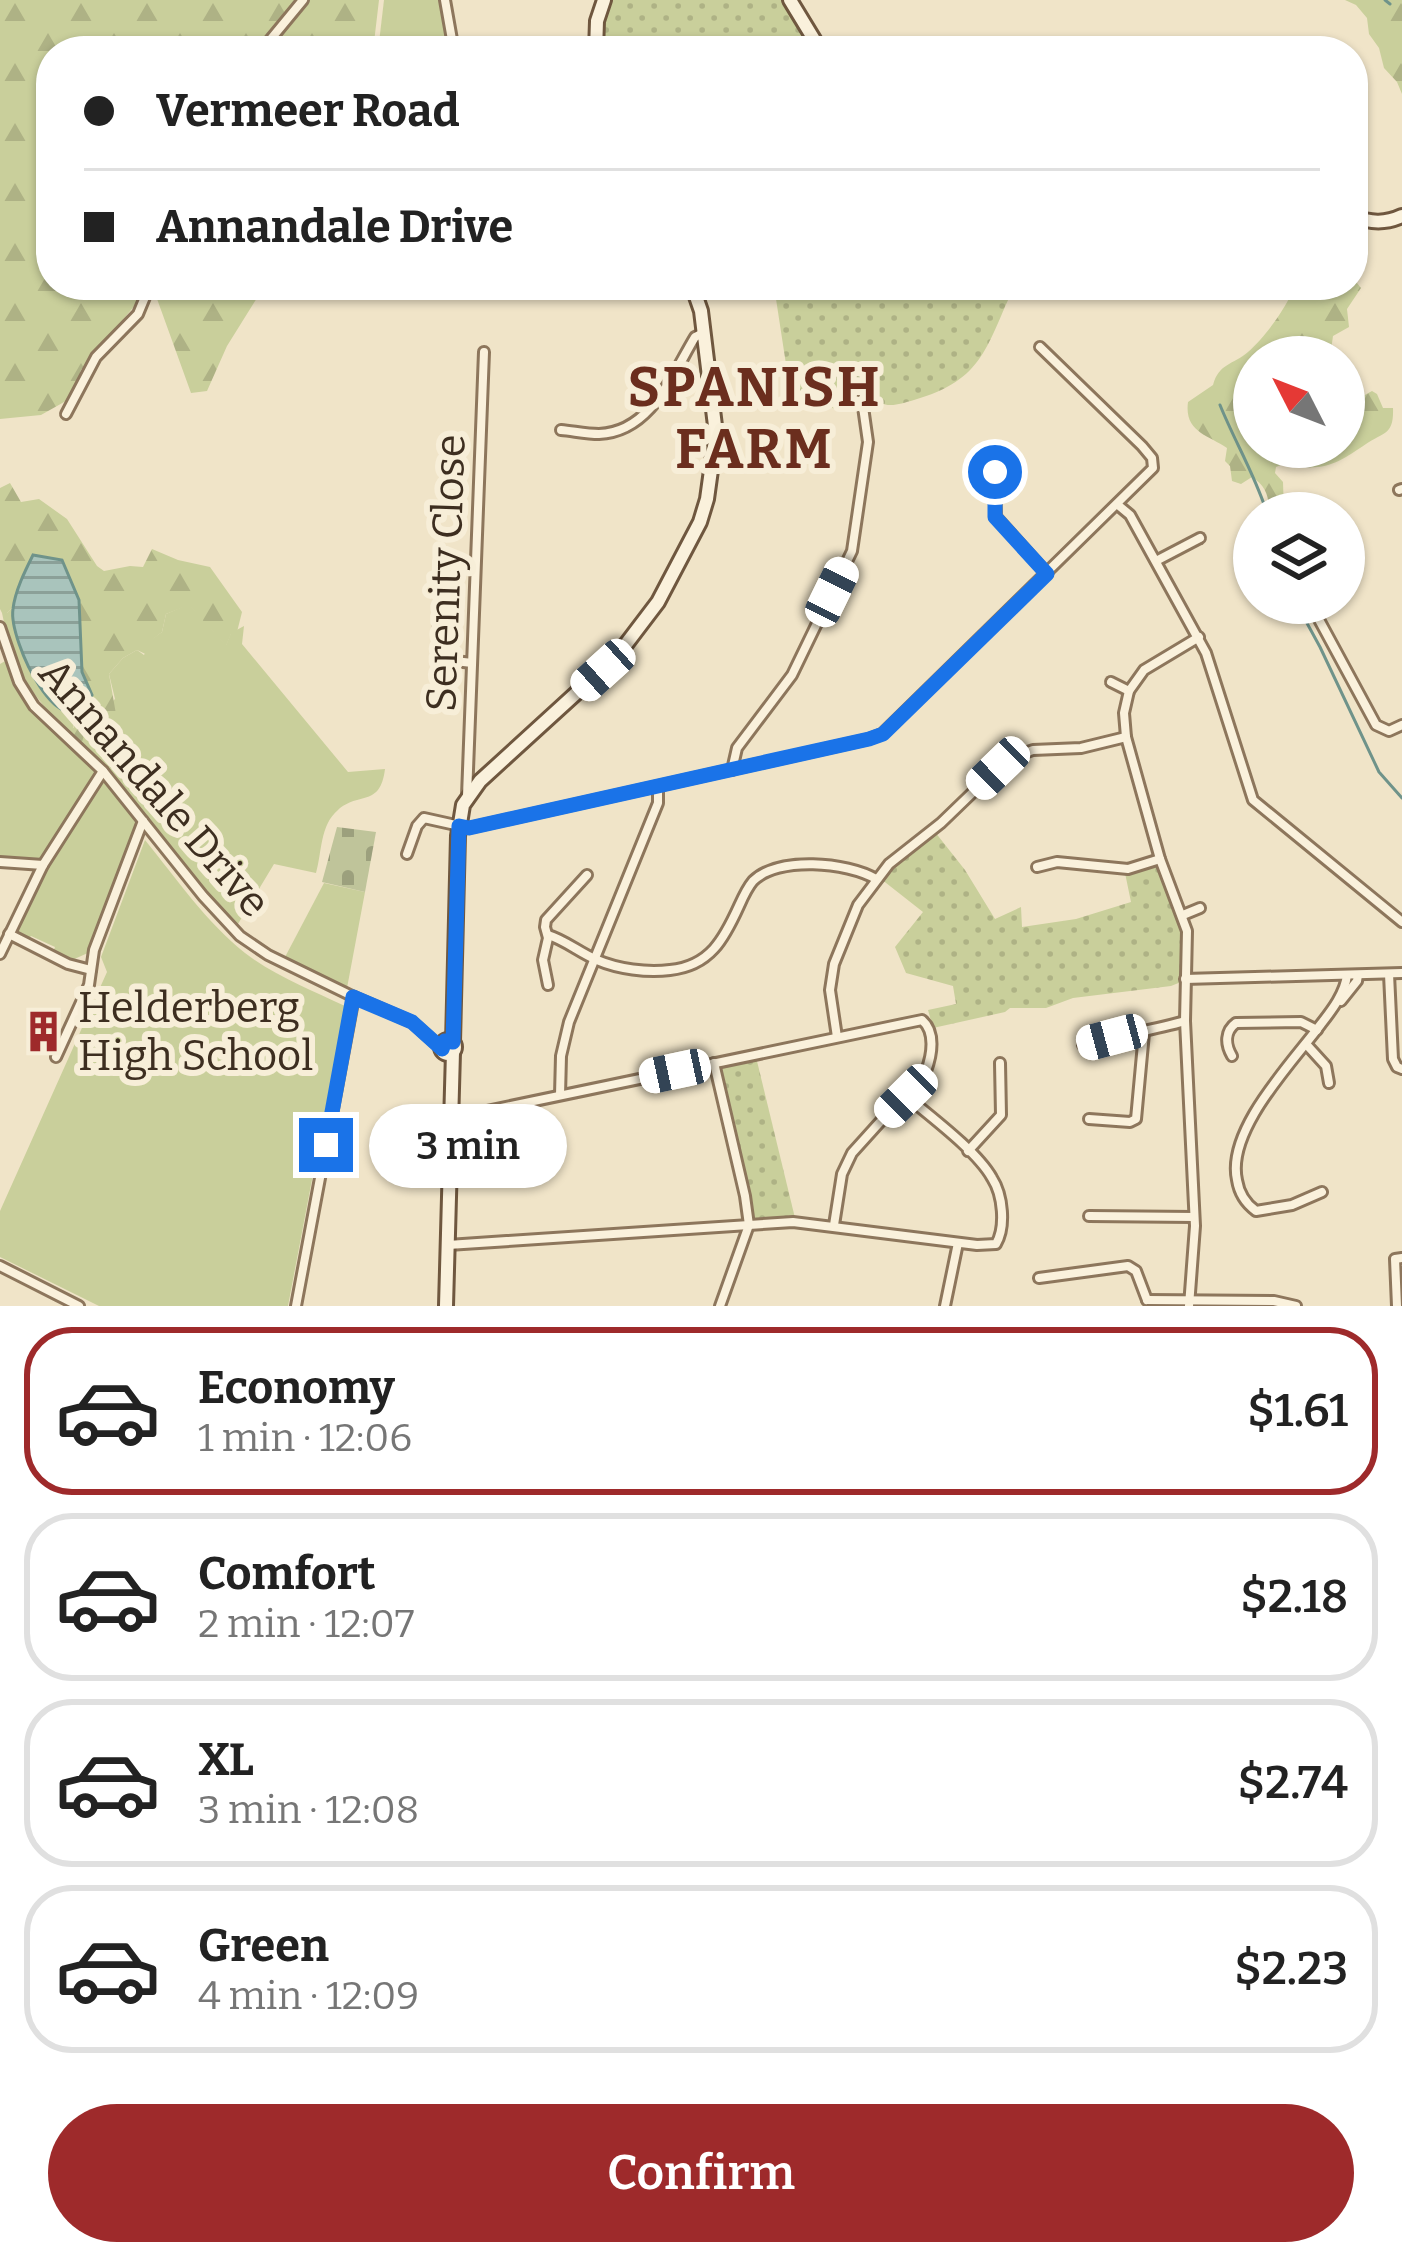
<!DOCTYPE html>
<html lang="en">
<head>
<meta charset="utf-8">
<style>
	:root { --surface:#fff; --page:#f2f2f2; --text:#222; --muted:#767676; --line:#e0e0e0; --accent:#9e2a2b }
	body { margin:0; font-family:Bitter,serif; background:var(--page); color:var(--text); height:100vh; display:flex; flex-direction:column; font-size:45px; white-space:nowrap }
	* { box-sizing:border-box; margin:0 }
	p { font-size:39px; color:var(--muted) }
	.icon { flex:none; width:66px; height:66px; fill:none; stroke:currentColor; stroke-width:2; stroke-linecap:round; stroke-linejoin:round }
	.map { position:relative; height:1306px; overflow:hidden }
	.details { display:flex; flex-direction:column; background:var(--surface); flex:1 }
	.details>* { flex:none }
	.hud { position:absolute; left:36px; top:36px; width:1332px; height:264px; border-radius:48px; box-shadow:0 3px 9px #0004; display:grid; align-content:center; height:264px; padding:0 48px; background:var(--surface) }
	.needle { width:78px; rotate:312deg }
	.controls { position:absolute; left:1233px; top:336px; display:grid; gap:24px }
	.controls a { display:grid; place-items:center; width:132px; height:132px; border-radius:50%; background:var(--surface); box-shadow:0 3px 9px #0004; font-size:60px }
	.end { position:absolute; width:54px; height:54px; margin:-27px; border:15px solid #1a73e8; background:#fff; box-shadow:0 0 0 6px #fff }
	.from { border-radius:50% }
	.bubble { position:absolute; height:84px; border-radius:42px; background:var(--surface); box-shadow:0 3px 9px #0004; font-size:39px; font-weight:600; line-height:84px; text-align:center }
	.car { position:absolute; width:36px; height:72px; margin:-36px -18px; border-radius:15px; box-shadow:0 0 9px 3px #0007; background:linear-gradient(#fff 24%,#345 0 40%,#fff 0 76%,#345 0 86%,#fff 0) }
	.hud b { display:flex; align-items:center; gap:42px; height:114px; font-size:45px }
	.hud b+b { border-top:3px solid var(--line) }
	.hud i { width:30px; height:30px; background:var(--text) }
	ul { padding:21px 0 0; list-style:none }
	li { display:flex; align-items:center; gap:36px; height:168px; margin:0 24px 18px; padding:0 24px; border:6px solid var(--line); border-radius:48px }
	li div { flex:1 }
	li b { display:block; font-size:45px }
	li em { font-style:normal; font-weight:600 }
	li.on { border-color:var(--accent) }
	li>.icon { width:108px; height:108px; stroke-width:1.5 }
	.button { display:flex; gap:24px; margin-top:auto; padding:24px 48px }
	.button a { flex:1; height:138px; border-radius:72px; background:var(--accent); color:#fff; font-size:48px; font-weight:600; line-height:138px; text-align:center }
	.map>svg:first-child { display:block }
</style>
</head>
<body>
<div class="map">
<svg width="1402" height="1306" viewBox="0 0 1402 1306">
	<defs>
		<pattern id="forest-firs" width="22" height="20" patternUnits="userSpaceOnUse" patternTransform="scale(3)"><rect width="22" height="20" fill="#c9cf9b"/><path d="M5 1l3.5 6h-7zM16 11l3.5 6h-7z" fill="#aeb285"/></pattern>
		<pattern id="cemetery-stones" width="16" height="16" patternUnits="userSpaceOnUse" patternTransform="scale(3)"><rect width="16" height="16" fill="#bfc49a"/><path d="M2 7V4a2 2 0 0 1 4 0v3zM10 15v-3a2 2 0 0 1 4 0v3z" fill="#9ca07d"/></pattern>
		<pattern id="park-dots" width="8" height="8" patternUnits="userSpaceOnUse" patternTransform="scale(3)"><rect width="8" height="8" fill="#c9cf9b"/><path d="M2 2h.1M6 6h.1" fill="none" stroke="#aeb285" stroke-width="1.8" stroke-linecap="round"/></pattern>
		<pattern id="water-rules" width="6" height="5" patternUnits="userSpaceOnUse" patternTransform="scale(3)"><rect width="6" height="5" fill="#a9c4bc"/><path d="M0 2.5h6" fill="none" stroke="#8ba098"/></pattern>
	</defs>
	<rect width="100%" height="100%" fill="#f0e4c8"/>
	<g fill="#c9cf9b">
		<polygon points="384,0 447,0 458,51 378,51"/>
		<path d="M189,604l37,41 5,-12 13,-7 -2,18 106,128 37,-3c-5,39 -26,22 -47,41 -18,15 -16,42 -22,63l-42,-9 -39,65 -156,-183 1,-3c-44,-40 -66,-70 -78,-130h5l6,-6v14l21,59 52,26 4,-7 2,14 -7,5h-12v10l13,-1 29,-28 -6,-25 14,-16 14,-8 7,5 8,-16 10,-7 4,-18z"/>
		<polygon points="7,660 16,683 99,772 44,860 36,864 0,860 0,664"/>
		<polygon points="101,776 139,822 95,942 90,952 70,961 53,952 55,947 31,936 28,941 16,933 15,926 45,866"/>
		<path d="M145,840c31,38 61,82 100,113 30,23 66,37 100,53l-57,300h-189l-99,-49v-46l107,-239 -6,-15z"/>
		<polygon points="324,883 365,892 347,988 284,959"/>
	</g>
	<g fill="url(#forest-firs)">
		<polygon points="0,0 379,0 373,51 51,51 51,285 145,285 141,298 81,370 73,397 41,415 0,419"/>
		<polygon points="1345,0 1402,0 1402,94 1397,82 1384,68 1379,48 1369,34 1367,18 1356,5"/>
		<path d="M1353,278l8,10 -14,21 2,18 -16,9 -3,21h-76v90h90v-55l9,-6 10,10 9,-5 5,3 6,14h10c1,27 -9,24 -27,36 -22,15 -37,26 -65,23l-6,-8 -19,8 -1,6 8,9 1,31h-20l5,-6c-1,-14 -5,-22 -17,-30l-11,7 -9,-3 -2,-15 -5,-5 2,-13c-19,-13 -43,-16 -39,-46l25,-17c6,-22 20,-20 35,-33 17,-15 40,-46 47,-67h58z"/>
		<polygon points="152,285 265,285 227,346 207,391 191,393"/>
		<polygon points="10,483 21,502 39,499 67,519 97,566 104,571 130,566 143,567 152,549 178,560 210,567 242,612 237,632 231,634 226,646 189,605 166,614 162,632 153,639 166,644 166,658 160,661 137,650 123,658 109,674 117,720 110,729 94,732 86,728 82,742 74,736 73,718 83,715 85,717 92,713 92,695 82,672 79,600 28,570 13,607 7,613 2,613 0,609 0,488"/>
	</g>
	<polygon fill="url(#cemetery-stones)" points="337,827 376,832 365,892 322,882"/>
	<g fill="url(#park-dots)">
		<polygon points="608,0 786,0 816,51 601,51 601,24"/>
		<path d="M771,285h244c-29,60 -30,95 -101,115 -14,4 -24,8 -36,2l-4,-11 -17,2 -6,17 -4,2 -56,-15 -15,-98z"/>
		<path d="M935,832l30,38 30,49 26,-12 1,20 54,-8 55,-17 -6,-29 33,-7 4,4c15,42 27,66 19,112l-10,4 -98,12 -27,10h-36l-5,4 -72,16 -5,-18 28,-6 -3,-18 -47,-13 -11,-26 28,-35 -42,-33 23,-24z"/>
		<polygon points="756,1057 795,1218 759,1220 752,1216 720,1073 725,1064"/>
	</g>
	<path fill="url(#water-rules)" stroke="#6f938a" stroke-width="3" d="M33,555l29,5 17,40 3,72 10,23c-29,61 -84,-55 -79,-86 2,-18 12,-38 20,-54z"/>
	<g fill="none" stroke-linecap="round" stroke-linejoin="round">
		<g stroke="#6f938a" stroke-width="3">
			<polyline points="1385,0 1390,4"/>
			<path d="M1220,405c15,37 35,70 47,108"/>
			<polyline points="1296,603 1320,647 1379,772 1402,798"/>
		</g>
		<defs>
			<g id="street">
				<polyline points="445,0 454,51"/>
				<polyline points="261,51 303,0"/>
				<polyline points="66,414 96,357 138,314 150,285"/>
				<path d="M561,430c12,1 25,4 38,4 52,-2 73,-59 96,-97l8,-4"/>
				<polyline points="995,472 996,517 1047,574"/>
				<polyline points="1399,490 1402,489"/>
				<polyline points="1118,505 1130,515 1206,653 1253,800 1402,922"/>
				<polyline points="1156,561 1200,538"/>
				<polyline points="1310,603 1376,725 1389,731 1402,725"/>
				<polyline points="439,619 438,659 472,663"/>
				<polyline points="0,627 19,682 34,706 103,771 203,896 240,936 268,955 354,997 412,1022 442,1049"/>
				<polyline points="1111,682 1129,691"/>
				<polyline points="732,770 737,748 792,675 852,551 868,442 862,400"/>
				<polyline points="467,796 484,352"/>
				<polyline points="407,854 417,826 424,818 469,828 869,739 882,734 1153,468 1152,458 1142,446 1040,347"/>
				<polyline points="0,862 43,865"/>
				<polyline points="1037,867 1057,862 1128,869 1160,859"/>
				<polyline points="1183,915 1200,908"/>
				<polyline points="9,934 68,964 91,970"/>
				<path d="M548,935c17,5 32,18 49,25 21,9 50,13 73,10 40,-4 54,-31 69,-64 4,-9 8,-18 14,-25 25,-25 94,-19 123,-2"/>
				<polyline points="0,954 43,865 103,771"/>
				<polyline points="1389,974 1393,1059 1397,1067 1402,1069"/>
				<polyline points="1185,979 1402,973"/>
				<polyline points="548,985 543,960 548,938 545,927 546,920 587,875"/>
				<polyline points="1341,1001 1357,981 1358,975"/>
				<polyline points="837,1037 830,990 834,964 858,905 889,864 941,823 998,768 1013,757 1033,750 1081,748 1126,737"/>
				<polyline points="1306,1044 1326,1066 1329,1083"/>
				<path d="M1083,1045c34,-10 68,-14 102,-24"/>
				<path d="M1232,1056c-7,-12 -7,-25 4,-33l65,-1 16,8"/>
				<polyline points="56,1057 89,985 94,950 143,821"/>
				<polyline points="714,1063 745,1196 749,1225 720,1306"/>
				<polyline points="560,1095 561,1056 569,1022 658,803 658,786"/>
				<path d="M453,1118l469,-98c14,12 10,35 4,51l-74,82 -10,21 -8,51"/>
				<polyline points="1089,1119 1130,1122 1136,1119 1144,1033"/>
				<polyline points="968,1151 1001,1115 1000,1063"/>
				<path d="M1322,1192l-30,13 -36,6c-11,-8 -17,-18 -19,-31 -11,-50 55,-117 84,-156 11,-14 24,-31 26,-49"/>
				<polyline points="1089,1216 1194,1217"/>
				<path d="M448,1245l345,-23 184,23 19,-1c10,-17 7,-49 -4,-66 -15,-27 -61,-61 -86,-82"/>
				<polyline points="0,1266 79,1306"/>
				<polyline points="1039,1278 1128,1266 1136,1271 1147,1300"/>
				<polyline points="1147,1300 1274,1301 1296,1306"/>
				<polyline points="296,1306 354,997"/>
				<polyline points="945,1306 958,1243"/>
				<polyline points="1189,1306 1195,1226 1185,1021 1187,931 1160,859 1126,737 1124,713 1129,691 1144,670 1199,637"/>
				<polyline points="1397,1306 1395,1259 1402,1258"/>
			</g>
			<g id="secondary">
				<polyline points="790,0 821,51"/>
				<polyline points="596,51 597,21 604,0"/>
				<path d="M1353,216c17,7 32,8 49,0"/>
				<circle cx="448" cy="1047" r="7"/>
				<polyline points="453,1042 458,836 463,805 480,781 617,656 658,602 700,522 707,499 716,434 701,311 692,285"/>
				<polyline points="446,1306 453,1052"/>
			</g>
		</defs>
		<use href="#street" stroke="#8d765c" stroke-width="14"/>
		<use href="#secondary" stroke="#6f573f" stroke-width="18"/>
		<use href="#street" stroke="#faf1dc" stroke-width="8"/>
		<use href="#secondary" stroke="#faf1dc" stroke-width="12"/>
	</g>
	<g fill="none" stroke-linecap="round" stroke-linejoin="round">
		<polyline stroke="#1a73e8" stroke-width="15" points="326,1145 353,997 412,1022 442,1049 445,1041 453,1042 459,826 469,828 869,739 883,734 1047,574 995,517 995,472"/>
	</g>
	<defs>
		<symbol id="building-bare" viewBox="-9 -9 18 18"><path d="M-4-6H4V6H1V3H-1V6H-4ZM-2.5-4.3h1.7v1.8h-1.7ZM.8-4.3h1.7v1.8H.8ZM-2.5-1h1.7V.8h-1.7ZM.8-1h1.7V.8H.8Z" fill="#9e2a2b" stroke="#f7eed8" stroke-width="2.5" paint-order="stroke"/></symbol>
	</defs>
	<g fill-rule="evenodd">
		<use href="#building-bare" x="14" y="1002" width="59" height="59"/>
	</g>
	<g text-anchor="middle" stroke-width="12" stroke-linejoin="round" paint-order="stroke">
		<g font-size="42" fill="#3d2e20" stroke="#f7eed8">
			<text transform="translate(445 573) rotate(-88)" y="15">Serenity Close</text>
			<text transform="translate(155 787) rotate(49)" y="15">Annandale Drive</text>
		</g>
		<g font-size="42" fill="#3d2e20" stroke="#f7eed8" text-anchor="start">
			<text x="78" y="1022">Helderberg<tspan x="78" dy="48">High School</tspan></text>
		</g>
		<g font-size="54" font-weight="bold" letter-spacing="3" fill="#6b2e1e" stroke="#f7eed8">
			<text x="755" y="406">SPANISH<tspan x="755" dy="62">FARM</tspan></text>
		</g>
	</g>
</svg>
<div class="controls">
<a><svg class="needle" viewBox="-14 -14 28 28"><path d="M0-13l5 13h-10z" fill="#e53935"/><path d="M0 13l5-13h-10z" fill="#767676"/></svg></a>
<a><svg class="icon" aria-label="layers" viewBox="0 0 24 24"><path d="M12 4l9 5-9 5-9-5zM3 14l9 5 9-5"/></svg></a>
</div>
<i class="end from" style="left:995px;top:472px"></i>
<i class="end" style="left:326px;top:1145px"></i>
<div class="bubble" style="left:369px;top:1104px;width:198px">3 min</div>
<i class="car" style="left:832px;top:592px;rotate:26deg"></i>
<i class="car" style="left:603px;top:670px;rotate:228deg"></i>
<i class="car" style="left:998px;top:768px;rotate:226deg"></i>
<i class="car" style="left:1112px;top:1037px;rotate:255deg"></i>
<i class="car" style="left:675px;top:1071px;rotate:258deg"></i>
<i class="car" style="left:906px;top:1096px;rotate:225deg"></i>
<div class="hud">
<b><i class="from"></i>Vermeer Road</b>
<b><i></i>Annandale Drive</b>
</div>
</div>
<section class="details">
<ul>
<li class="on"><svg class="icon" aria-label="car" viewBox="0 0 24 24"><path d="M5 17H2v-5l4-1 3-4h7l3 4 3 1v5h-3M9 17h6M6 11h13"/><circle cx="7" cy="17" r="2"/><circle cx="17" cy="17" r="2"/></svg><div><b>Economy</b><p>1 min · 12:06</p></div><em>$1.61</em></li>
<li><svg class="icon" aria-label="car" viewBox="0 0 24 24"><path d="M5 17H2v-5l4-1 3-4h7l3 4 3 1v5h-3M9 17h6M6 11h13"/><circle cx="7" cy="17" r="2"/><circle cx="17" cy="17" r="2"/></svg><div><b>Comfort</b><p>2 min · 12:07</p></div><em>$2.18</em></li>
<li><svg class="icon" aria-label="car" viewBox="0 0 24 24"><path d="M5 17H2v-5l4-1 3-4h7l3 4 3 1v5h-3M9 17h6M6 11h13"/><circle cx="7" cy="17" r="2"/><circle cx="17" cy="17" r="2"/></svg><div><b>XL</b><p>3 min · 12:08</p></div><em>$2.74</em></li>
<li><svg class="icon" aria-label="car" viewBox="0 0 24 24"><path d="M5 17H2v-5l4-1 3-4h7l3 4 3 1v5h-3M9 17h6M6 11h13"/><circle cx="7" cy="17" r="2"/><circle cx="17" cy="17" r="2"/></svg><div><b>Green</b><p>4 min · 12:09</p></div><em>$2.23</em></li>
</ul>
<div class="button"><a>Confirm</a></div>
</section>
</body>
</html>
